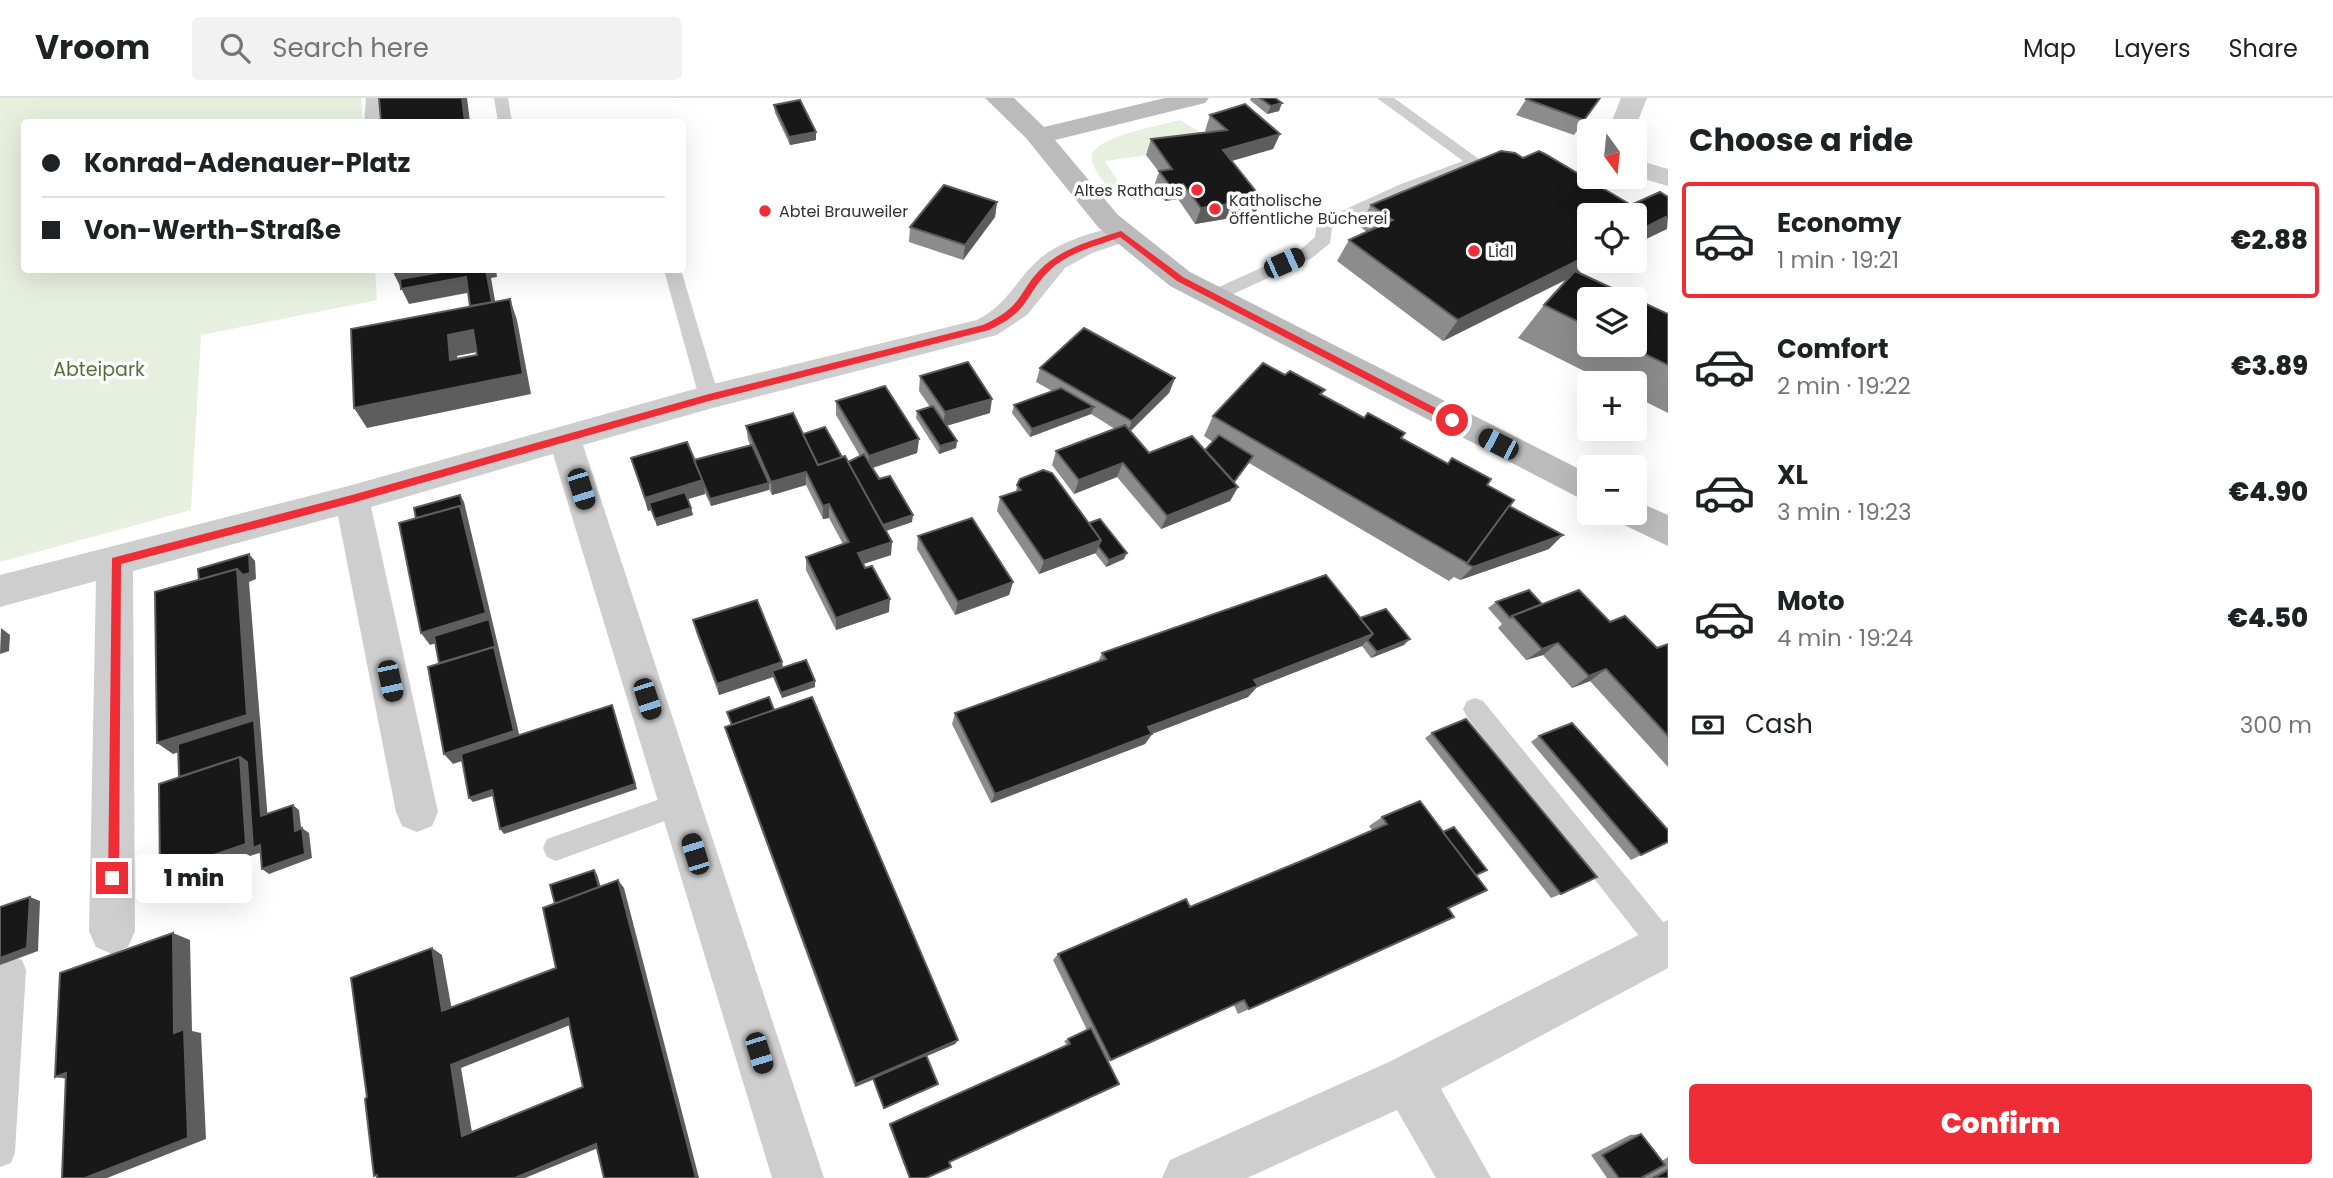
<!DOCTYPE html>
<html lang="en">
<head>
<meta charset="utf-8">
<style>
	:root { --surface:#fff; --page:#f2f2f2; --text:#202124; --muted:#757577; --line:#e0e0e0; --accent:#ef2d36 }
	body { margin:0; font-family:Poppins,sans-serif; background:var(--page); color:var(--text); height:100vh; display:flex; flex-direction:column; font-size:26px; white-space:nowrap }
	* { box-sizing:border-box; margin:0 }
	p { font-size:23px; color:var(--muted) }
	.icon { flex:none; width:38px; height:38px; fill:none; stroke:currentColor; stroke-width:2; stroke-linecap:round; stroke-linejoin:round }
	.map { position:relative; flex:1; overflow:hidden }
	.drawer { display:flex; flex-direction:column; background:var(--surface); width:665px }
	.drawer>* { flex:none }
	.guide { position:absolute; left:21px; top:21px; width:665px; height:154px; border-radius:7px; box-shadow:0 7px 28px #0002; display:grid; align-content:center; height:154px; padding:0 21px; background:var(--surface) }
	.needle { width:46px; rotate:165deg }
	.buttons { position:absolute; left:1577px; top:21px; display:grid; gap:14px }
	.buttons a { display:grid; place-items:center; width:70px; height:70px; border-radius:7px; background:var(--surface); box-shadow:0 7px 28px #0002; font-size:35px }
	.end { position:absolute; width:32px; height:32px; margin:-16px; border:9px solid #ef2d36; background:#fff; box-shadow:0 0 0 4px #fff }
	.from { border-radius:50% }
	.bubble { position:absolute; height:49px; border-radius:7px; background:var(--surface); box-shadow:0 7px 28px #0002; font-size:23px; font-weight:800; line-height:49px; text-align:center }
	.car { position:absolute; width:21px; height:42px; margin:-21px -10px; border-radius:9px; box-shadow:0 0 5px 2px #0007; background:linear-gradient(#222 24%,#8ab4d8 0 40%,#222 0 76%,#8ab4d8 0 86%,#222 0) }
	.guide b { display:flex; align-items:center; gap:24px; height:66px; font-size:26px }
	.guide b+b { border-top:2px solid var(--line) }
	.guide i { width:18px; height:18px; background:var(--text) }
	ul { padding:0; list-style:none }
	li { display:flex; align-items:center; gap:21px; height:116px; margin:0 14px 10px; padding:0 7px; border:4px solid transparent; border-radius:7px }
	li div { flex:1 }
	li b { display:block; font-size:26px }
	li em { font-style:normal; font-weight:800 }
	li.current { border-color:var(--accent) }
	li>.icon { width:63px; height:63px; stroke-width:1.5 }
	h2 { padding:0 21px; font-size:32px; line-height:84px }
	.pay { display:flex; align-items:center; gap:18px; height:77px; padding:0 21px; font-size:26px }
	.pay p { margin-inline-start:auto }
	.cta { display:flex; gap:14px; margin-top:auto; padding:14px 21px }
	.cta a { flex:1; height:80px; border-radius:7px; background:var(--accent); color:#fff; font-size:28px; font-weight:800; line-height:80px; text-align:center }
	header { display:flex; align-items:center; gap:42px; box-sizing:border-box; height:98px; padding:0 35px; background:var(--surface); border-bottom:2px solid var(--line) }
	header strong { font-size:33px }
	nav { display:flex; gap:38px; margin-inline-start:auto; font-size:24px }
	.search { width:490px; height:63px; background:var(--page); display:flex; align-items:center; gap:18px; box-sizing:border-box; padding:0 24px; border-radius:7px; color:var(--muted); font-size:26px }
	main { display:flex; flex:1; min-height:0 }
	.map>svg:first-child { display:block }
</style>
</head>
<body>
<header>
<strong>Vroom</strong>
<div class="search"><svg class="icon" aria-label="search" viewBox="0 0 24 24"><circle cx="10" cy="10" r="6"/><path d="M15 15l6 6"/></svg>Search here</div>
<nav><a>Map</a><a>Layers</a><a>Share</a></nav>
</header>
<main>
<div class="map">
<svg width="1668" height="1080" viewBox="0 0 1668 1080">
	<rect width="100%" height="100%" fill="#fff"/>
	<g fill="#e7efdf">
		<polygon points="0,0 361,0 363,24 24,24 24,172 375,172 377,202 201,237 191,412 0,464"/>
		<path d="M1180,22l42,25 -117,16 17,27 -4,4 -9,-3c-6,-9 -18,-21 -17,-33 2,-19 70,-31 88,-36z"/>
	</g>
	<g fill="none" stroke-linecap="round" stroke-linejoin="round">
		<g fill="#cecece" fill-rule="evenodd">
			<polygon points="366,0 380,0 379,24 364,24"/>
			<polygon points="494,0 508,0 512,24 498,24"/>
			<polygon points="1377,0 1394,0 1483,64 1332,130 1330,145 1312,160 1220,202 1208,202 1205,198 1208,194 1300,152 1315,139 1317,124 1401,86 1463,63"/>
			<polygon points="664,172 681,172 719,299 716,304 702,304 699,299"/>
			<polygon points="1475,600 1483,603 1668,830 1668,859 1654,857 1467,619 1463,611 1467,603"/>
			<polygon points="680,694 689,698 693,706 689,714 556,763 547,759 543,750 547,741"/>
			<polygon points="12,858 22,862 26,872 15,1054 11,1065 0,1069 0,868 2,862"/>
		</g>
		<g fill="#cecece" fill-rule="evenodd">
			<polygon points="1621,0 1647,0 1634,33 1608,33"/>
			<polygon points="1634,61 1668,71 1668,88 1634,78"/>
			<path d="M1121,127l10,3 4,6 -4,6 -39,13 -27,15 -38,47 -30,20 -288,74 -126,36 241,733h-52l-219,-724 -182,53 67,305 -6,14 -15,6 -15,-6 -6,-14 -58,-296 -205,55 2,360 -7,16 -16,7 -16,-7 -7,-16 7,-350 -96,26v-32l352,-90 357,-100 268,-65c30,-16 36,-35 58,-57 22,-22 57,-30 86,-38z"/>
			<polygon points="1668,822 1668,870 1441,991 1491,1080 1436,1080 1397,1012 1247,1080 1162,1080 1170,1062 1389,964"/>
		</g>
		<g fill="#bbb" fill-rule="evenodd">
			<polygon points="985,0 1014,0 1044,29 1165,0 1209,0 1205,5 1055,42 1118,117 1190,174 1589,376 1589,405 1170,188 1098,129 1026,40"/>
			<polygon points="1634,402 1668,417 1668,448 1620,425 1615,415 1634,415"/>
		</g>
	</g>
	<g fill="#8c8c8c" fill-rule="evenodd">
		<polygon points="1251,0 1275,0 1279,13 1267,16 1250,2"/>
		<polygon points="1527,0 1600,0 1574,37 1516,17"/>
		<polygon points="774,7 816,42 790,47 775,15"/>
		<polygon points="1210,17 1280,36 1273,51 1232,63 1255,116 1195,126 1178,101 1165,103 1154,88 1159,74 1146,57 1151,41 1207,34 1205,33"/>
		<path d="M1523,60l144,71 -78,32h14l-24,12 89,41v99l-34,-17v-13h-26l-90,-45 26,-33 24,-26 -125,62 -106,-80 12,-21 18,-8 -8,-6 12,-21zM1589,201l45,46h-45z"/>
		<polygon points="997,104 995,119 963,162 909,144 910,129"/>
		<polygon points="1040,270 1175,280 1169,295 1131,333 1149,355 1205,352 1213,344 1204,338 1213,318 1285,277 1325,292 1321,297 1487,387 1509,408 1549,451 1460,482 1454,479 1449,483 1249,365 1234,385 1238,389 1230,403 1161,431 1117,379 1074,396 1052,367 1056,353 1115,331 1091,316 1030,339 1012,315 1014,307 1052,293 1036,284"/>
		<polygon points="920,278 990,315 947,327 957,343 956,350 939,356 916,320 917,313 930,309 919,293"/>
		<polygon points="836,303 919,341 917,355 873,370 912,424 886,433 891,457 863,466 889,514 836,532 806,472 806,459 843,446 829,420 823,421 806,387 772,397 769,391 711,408 705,395 705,396 688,401 693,417 657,428 651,412 648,413 631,360 694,362 750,347 748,342 746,328 803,336 848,364 860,358 836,317"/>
		<polygon points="1017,387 1089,425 1124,461 1106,469 1095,455 1039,476 997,413 1000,399 1016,394"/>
		<polygon points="918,438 1013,484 1009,497 955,517 917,451"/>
		<polygon points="1496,504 1542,506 1610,524 1657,550 1668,546 1668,669 1590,583 1572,590 1543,557 1526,562 1498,530 1502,526 1488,510"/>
		<polygon points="1360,520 1404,547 1371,560 1362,548 1257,589 1248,599 1152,636 1145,646 991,705 952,626 955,615 1098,564 1102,555"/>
		<polygon points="693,522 782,564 783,569 815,589 782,600 773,579 719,597 696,534"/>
		<polygon points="774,612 958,942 955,946 926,958 936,987 884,1011 873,982 855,989 728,640 725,629 731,627 727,614"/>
		<polygon points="1432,635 1561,796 1551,800 1425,640"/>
		<polygon points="1539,638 1641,757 1631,762 1531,644"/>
		<polygon points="1382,719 1476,777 1448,810 1292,892 1238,916 1234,907 1108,964 949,1064 926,1080 909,1080 889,1027 890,1026 1067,947 1064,943 1087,932 1053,862 1058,856 1190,809 1311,759 1372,732 1369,728"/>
		<polygon points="1641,1036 1662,1063 1668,1059 1668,1080 1607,1080 1591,1057 1630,1037"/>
	</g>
	<g fill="#5d5d5d">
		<polygon points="462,0 467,0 470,24 465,24"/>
		<polygon points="1282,5 1279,13 1267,16 1271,8"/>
		<polygon points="816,34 816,42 790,47 789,39"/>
		<polygon points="1280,36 1273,51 1217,67 1223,52"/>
		<polygon points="1183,86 1178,101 1165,103 1170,88"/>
		<polygon points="1262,101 1255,116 1195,126 1201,110"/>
		<polygon points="997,104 995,119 963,162 965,147"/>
		<polygon points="1668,118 1667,131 1634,147 1634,135"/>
		<polygon points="1589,157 1589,163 1603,163 1443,243 1458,222"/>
		<polygon points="392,172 496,172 497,179 491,180 499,225 472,194 409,206"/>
		<polygon points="510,201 517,222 531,296 367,330 354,310 523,276"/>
		<polygon points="473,232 482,253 457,258 460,283 450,262 448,237"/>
		<polygon points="1175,280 1169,295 1126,337 1132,323"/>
		<polygon points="992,301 990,315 943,329 945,314"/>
		<polygon points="1094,309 1091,316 1030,339 1032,331"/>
		<polygon points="919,341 917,355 868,371 869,358"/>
		<polygon points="957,343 956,350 939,356 940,348"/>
		<polygon points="1253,358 1228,393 1238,389 1230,403 1161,431 1167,418"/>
		<polygon points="1123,365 1117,379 1074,396 1079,382"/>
		<polygon points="806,374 806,387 772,397 771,384"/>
		<polygon points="703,382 705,396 652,412 649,405 651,412 648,413 645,400"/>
		<polygon points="769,385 769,392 711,408 710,401"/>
		<polygon points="460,397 464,404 521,644 453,666 444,656 445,578 491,528 430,547 421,535"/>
		<polygon points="829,406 829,420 823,421 823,408"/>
		<polygon points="691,410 693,417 657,428 655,421"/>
		<polygon points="913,417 912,424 879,435 879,429"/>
		<polygon points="1563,437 1549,451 1460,482 1473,469"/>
		<polygon points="1101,442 1096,455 1039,476 1044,463"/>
		<polygon points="892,444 891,457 857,468 858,455"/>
		<polygon points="1127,455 1124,461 1106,469 1109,462"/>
		<polygon points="249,456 255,463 256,481 249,484 268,723 261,718 254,629 173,656 157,645 237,471"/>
		<polygon points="1013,484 1009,497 955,517 958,504"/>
		<polygon points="890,501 889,514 836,532 836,520"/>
		<polygon points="1,530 10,537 9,553 0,556"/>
		<polygon points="1373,536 1362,548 1257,589 1248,599 1141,640 1148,629 1254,582"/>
		<polygon points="1410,541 1404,547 1371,560 1377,554"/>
		<polygon points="1558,545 1543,557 1526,562 1542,551"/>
		<polygon points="782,564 783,576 772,573 773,579 719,597 717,586"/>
		<polygon points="1606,571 1590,583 1572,590 1589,578"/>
		<polygon points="815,583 815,589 782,600 781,595"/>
		<polygon points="612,607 637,691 504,736 500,731"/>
		<polygon points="1152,636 1145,646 991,705 995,696"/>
		<polygon points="240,659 254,669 259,748 268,752 241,761 243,785 186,804 177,800 177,783 160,775"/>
		<polygon points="492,692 496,697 473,704 469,700"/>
		<polygon points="293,707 299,712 302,738 295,733"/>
		<polygon points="302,730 309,735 312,760 269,776 262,771"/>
		<polygon points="594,772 597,776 603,797 560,814"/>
		<polygon points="618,782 624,790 699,1080 696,1080"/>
		<polygon points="30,799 40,803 38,853 0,867 0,860"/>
		<polygon points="173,835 190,842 192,933 201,935 206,1041 107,1080 85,1080 174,935"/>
		<polygon points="432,850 442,857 453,918 442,913"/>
		<polygon points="568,920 575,925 461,970 473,1040 462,1038 451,967"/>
		<polygon points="958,942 955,946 855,989 856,986"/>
		<polygon points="66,975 76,982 55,979"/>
		<polygon points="938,986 936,987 884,1011 884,1010"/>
		<polygon points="596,1046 603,1048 525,1080 515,1080"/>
	</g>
	<g fill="#181818" stroke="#5d5d5d" stroke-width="2" fill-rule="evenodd">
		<polygon points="379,0 462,0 465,24 381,24"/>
		<polygon points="1260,0 1275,0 1282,5 1271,8"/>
		<polygon points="1527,0 1600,0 1584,22 1526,1"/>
		<polygon points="800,2 816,34 789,39 774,7"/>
		<polygon points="1245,6 1280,36 1223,52 1262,101 1201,110 1183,86 1170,88 1165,81 1159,73 1172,71 1151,41 1227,32 1210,17"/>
		<polygon points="1501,53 1515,55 1523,60 1539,53 1545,56 1631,107 1660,94 1668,99 1668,118 1634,135 1634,117 1589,117 1589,157 1458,222 1349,142 1393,122 1371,107"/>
		<polygon points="944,87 997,104 965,147 910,129"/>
		<polygon points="453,172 486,172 492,204 470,208 466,179 401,191 400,181"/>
		<polygon points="1575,173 1668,216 1668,267 1626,247 1634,247 1634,201 1589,201 1589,229 1544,207"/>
		<path d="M510,201l13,75 -169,34 -3,-79zM473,232l4,25 -27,5 -2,-25z"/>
		<polygon points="1084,230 1175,280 1132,323 1040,270"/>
		<polygon points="968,264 992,301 945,314 920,278"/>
		<polygon points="1263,265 1285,277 1290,273 1325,292 1320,296 1364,320 1368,315 1405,335 1401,340 1448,366 1452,360 1491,381 1487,387 1514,402 1467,465 1213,318"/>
		<polygon points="885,288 919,341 869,358 836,303"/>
		<polygon points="1061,290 1094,309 1032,331 1014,307"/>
		<polygon points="933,308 957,343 940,348 917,313"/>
		<polygon points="793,315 818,367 845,358 892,444 858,455 865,470 872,468 890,501 836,520 806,459 849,444 829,406 823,408 806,374 771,384 746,328"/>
		<polygon points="1125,327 1149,355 1192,338 1238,389 1167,418 1123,365 1079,382 1056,353"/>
		<polygon points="825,329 842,359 818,367 803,336"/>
		<polygon points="1219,337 1253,358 1234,384 1205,352"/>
		<polygon points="687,344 703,382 645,400 631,360"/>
		<polygon points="752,347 769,385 710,401 694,362"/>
		<polygon points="864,356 879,381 890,378 913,417 883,427 848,364"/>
		<polygon points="1043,372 1052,375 1101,442 1044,463 1000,399 1021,392 1017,387 1020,381"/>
		<polygon points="685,394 691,410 655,421 649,405"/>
		<polygon points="460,397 464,414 460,408 416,420 414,410"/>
		<polygon points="460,408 486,515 421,535 399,425"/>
		<polygon points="1509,408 1563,437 1473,469 1467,466"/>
		<polygon points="972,420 1013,484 958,504 918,438"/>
		<polygon points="1100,421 1127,455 1109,462 1098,448 1101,442 1089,425"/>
		<polygon points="249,456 250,475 243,477 237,471 199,482 198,471"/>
		<polygon points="237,471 247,617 157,645 155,494"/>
		<polygon points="1326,477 1373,536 1254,582 1258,588 1148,629 1152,636 995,696 955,615 1106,561 1102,555"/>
		<polygon points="1529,492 1542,506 1512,518 1510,520 1496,504"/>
		<polygon points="1579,492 1610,524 1625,518 1657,550 1668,546 1668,638 1606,571 1589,578 1558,545 1542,551 1512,518"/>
		<polygon points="757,502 782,564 717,586 693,522"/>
		<polygon points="1386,511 1410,541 1377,554 1367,542 1373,536 1360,520"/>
		<polygon points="489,521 497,555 494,549 439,565 434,538"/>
		<polygon points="494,549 514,633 444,656 428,569"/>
		<polygon points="806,562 815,583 781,595 772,573"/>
		<polygon points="769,599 774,612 732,627 727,614"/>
		<polygon points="812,599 958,942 856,986 725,629"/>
		<polygon points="612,607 635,686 500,731 492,692 469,700 461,656"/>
		<polygon points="1466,621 1597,779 1561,796 1432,635"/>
		<polygon points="254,622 261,718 293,707 295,733 302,730 305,756 262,771 260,747 253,750 247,664 240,659 179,679 178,646"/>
		<polygon points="1572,625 1668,732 1668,744 1641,757 1539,638"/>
		<polygon points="240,659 246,746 160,775 159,686"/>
		<polygon points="1420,703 1487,792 1448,810 1454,819 1292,892 1249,911 1244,902 1111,962 1058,856 1186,801 1190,809 1311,759 1387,726 1382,719"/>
		<polygon points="1454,729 1487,772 1476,777 1443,734"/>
		<polygon points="234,756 235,781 177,800 177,776"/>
		<polygon points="594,772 599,789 555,806 550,787"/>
		<path d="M618,782l78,298h-92l-8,-34 -81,34h-138v-3l-3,1 -9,-77 2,-2 -16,-119 81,-30 10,63 114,-43 -13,-60zM568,920l15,69 -121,49 -11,-71z"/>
		<polygon points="30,799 27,850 0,860 0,809"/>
		<polygon points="173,835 174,935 184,931 188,1040 85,1080 62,1080 66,975 55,979 60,875"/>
		<polygon points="1091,930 1119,986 949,1064 951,1069 926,1080 910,1080 890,1026 1070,946 1068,941"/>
		<polygon points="926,957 938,986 884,1010 873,980"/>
		<polygon points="1641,1036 1665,1067 1641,1080 1619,1080 1602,1057"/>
		<polygon points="1668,1072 1668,1080 1653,1080"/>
	</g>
	<path fill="#ef2d36" d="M1121,133l62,46 272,141v5h-6l-272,-142 -57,-44c-23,9 -51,15 -69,32 -28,27 -19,41 -62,61l-280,71 -357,102 -231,61 -2,314 -7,6 -4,-2 4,-324 240,-63 357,-101 274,-69c43,-19 35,-36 62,-60 21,-18 51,-26 76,-34z"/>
	<g fill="#ef2d36" stroke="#fff" stroke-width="2.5">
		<circle cx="1197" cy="92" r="7"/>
		<circle cx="1215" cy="111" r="7"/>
		<circle cx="765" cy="113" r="7"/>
		<circle cx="1474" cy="153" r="7"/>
	</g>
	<g text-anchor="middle" stroke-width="7" stroke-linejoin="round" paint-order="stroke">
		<g font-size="16" fill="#313131" stroke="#fff" text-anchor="start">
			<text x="1183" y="98" text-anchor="end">Altes Rathaus</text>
			<text x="1229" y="108">Katholische<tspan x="1229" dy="18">öffentliche Bücherei</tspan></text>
			<text x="779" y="119">Abtei Brauweiler</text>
			<text x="1488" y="159">Lidl</text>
		</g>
		<g font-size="19" fill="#53713b" stroke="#fff">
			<text x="99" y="278">Abteipark</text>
		</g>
	</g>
</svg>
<div class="buttons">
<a><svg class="needle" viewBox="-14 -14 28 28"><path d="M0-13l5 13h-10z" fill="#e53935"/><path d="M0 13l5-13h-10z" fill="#757577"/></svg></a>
<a><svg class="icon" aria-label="locate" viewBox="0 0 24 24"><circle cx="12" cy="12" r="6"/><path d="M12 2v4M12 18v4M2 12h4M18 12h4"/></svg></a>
<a><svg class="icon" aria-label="layers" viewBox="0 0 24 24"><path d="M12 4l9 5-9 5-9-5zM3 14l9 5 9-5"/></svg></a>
<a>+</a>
<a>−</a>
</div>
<i class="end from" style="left:1452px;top:322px"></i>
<i class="end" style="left:112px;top:780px"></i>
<div class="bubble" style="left:136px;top:756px;width:116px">1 min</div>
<i class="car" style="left:1284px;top:165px;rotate:66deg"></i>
<i class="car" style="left:1498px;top:346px;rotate:297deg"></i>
<i class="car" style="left:581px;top:391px;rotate:163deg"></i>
<i class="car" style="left:390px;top:583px;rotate:168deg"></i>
<i class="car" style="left:647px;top:601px;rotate:162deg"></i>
<i class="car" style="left:695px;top:756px;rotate:343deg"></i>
<i class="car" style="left:759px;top:955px;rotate:163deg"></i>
<div class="guide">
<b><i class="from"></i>Konrad-Adenauer-Platz</b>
<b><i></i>Von-Werth-Straße</b>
</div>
</div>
<section class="drawer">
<h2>Choose a ride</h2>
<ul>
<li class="current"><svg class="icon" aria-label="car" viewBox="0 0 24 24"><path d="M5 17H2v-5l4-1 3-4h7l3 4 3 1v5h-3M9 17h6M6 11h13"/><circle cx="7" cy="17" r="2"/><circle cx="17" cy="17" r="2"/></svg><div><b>Economy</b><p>1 min · 19:21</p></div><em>€2.88</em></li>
<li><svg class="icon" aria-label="car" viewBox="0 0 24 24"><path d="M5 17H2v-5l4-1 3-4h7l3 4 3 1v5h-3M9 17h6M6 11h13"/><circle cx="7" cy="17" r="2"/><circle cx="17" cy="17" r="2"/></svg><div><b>Comfort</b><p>2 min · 19:22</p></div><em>€3.89</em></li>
<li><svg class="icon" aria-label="car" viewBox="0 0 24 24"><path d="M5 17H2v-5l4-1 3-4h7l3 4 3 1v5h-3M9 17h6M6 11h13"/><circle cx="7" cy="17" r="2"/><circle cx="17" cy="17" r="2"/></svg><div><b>XL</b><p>3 min · 19:23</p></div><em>€4.90</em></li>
<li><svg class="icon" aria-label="car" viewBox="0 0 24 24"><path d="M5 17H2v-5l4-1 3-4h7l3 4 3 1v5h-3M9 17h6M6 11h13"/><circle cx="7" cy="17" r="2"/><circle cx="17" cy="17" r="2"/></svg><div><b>Moto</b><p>4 min · 19:24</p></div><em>€4.50</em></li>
</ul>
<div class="pay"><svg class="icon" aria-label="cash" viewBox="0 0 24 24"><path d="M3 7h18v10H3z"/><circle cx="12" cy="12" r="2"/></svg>Cash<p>300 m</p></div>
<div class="cta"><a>Confirm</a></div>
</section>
</main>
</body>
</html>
